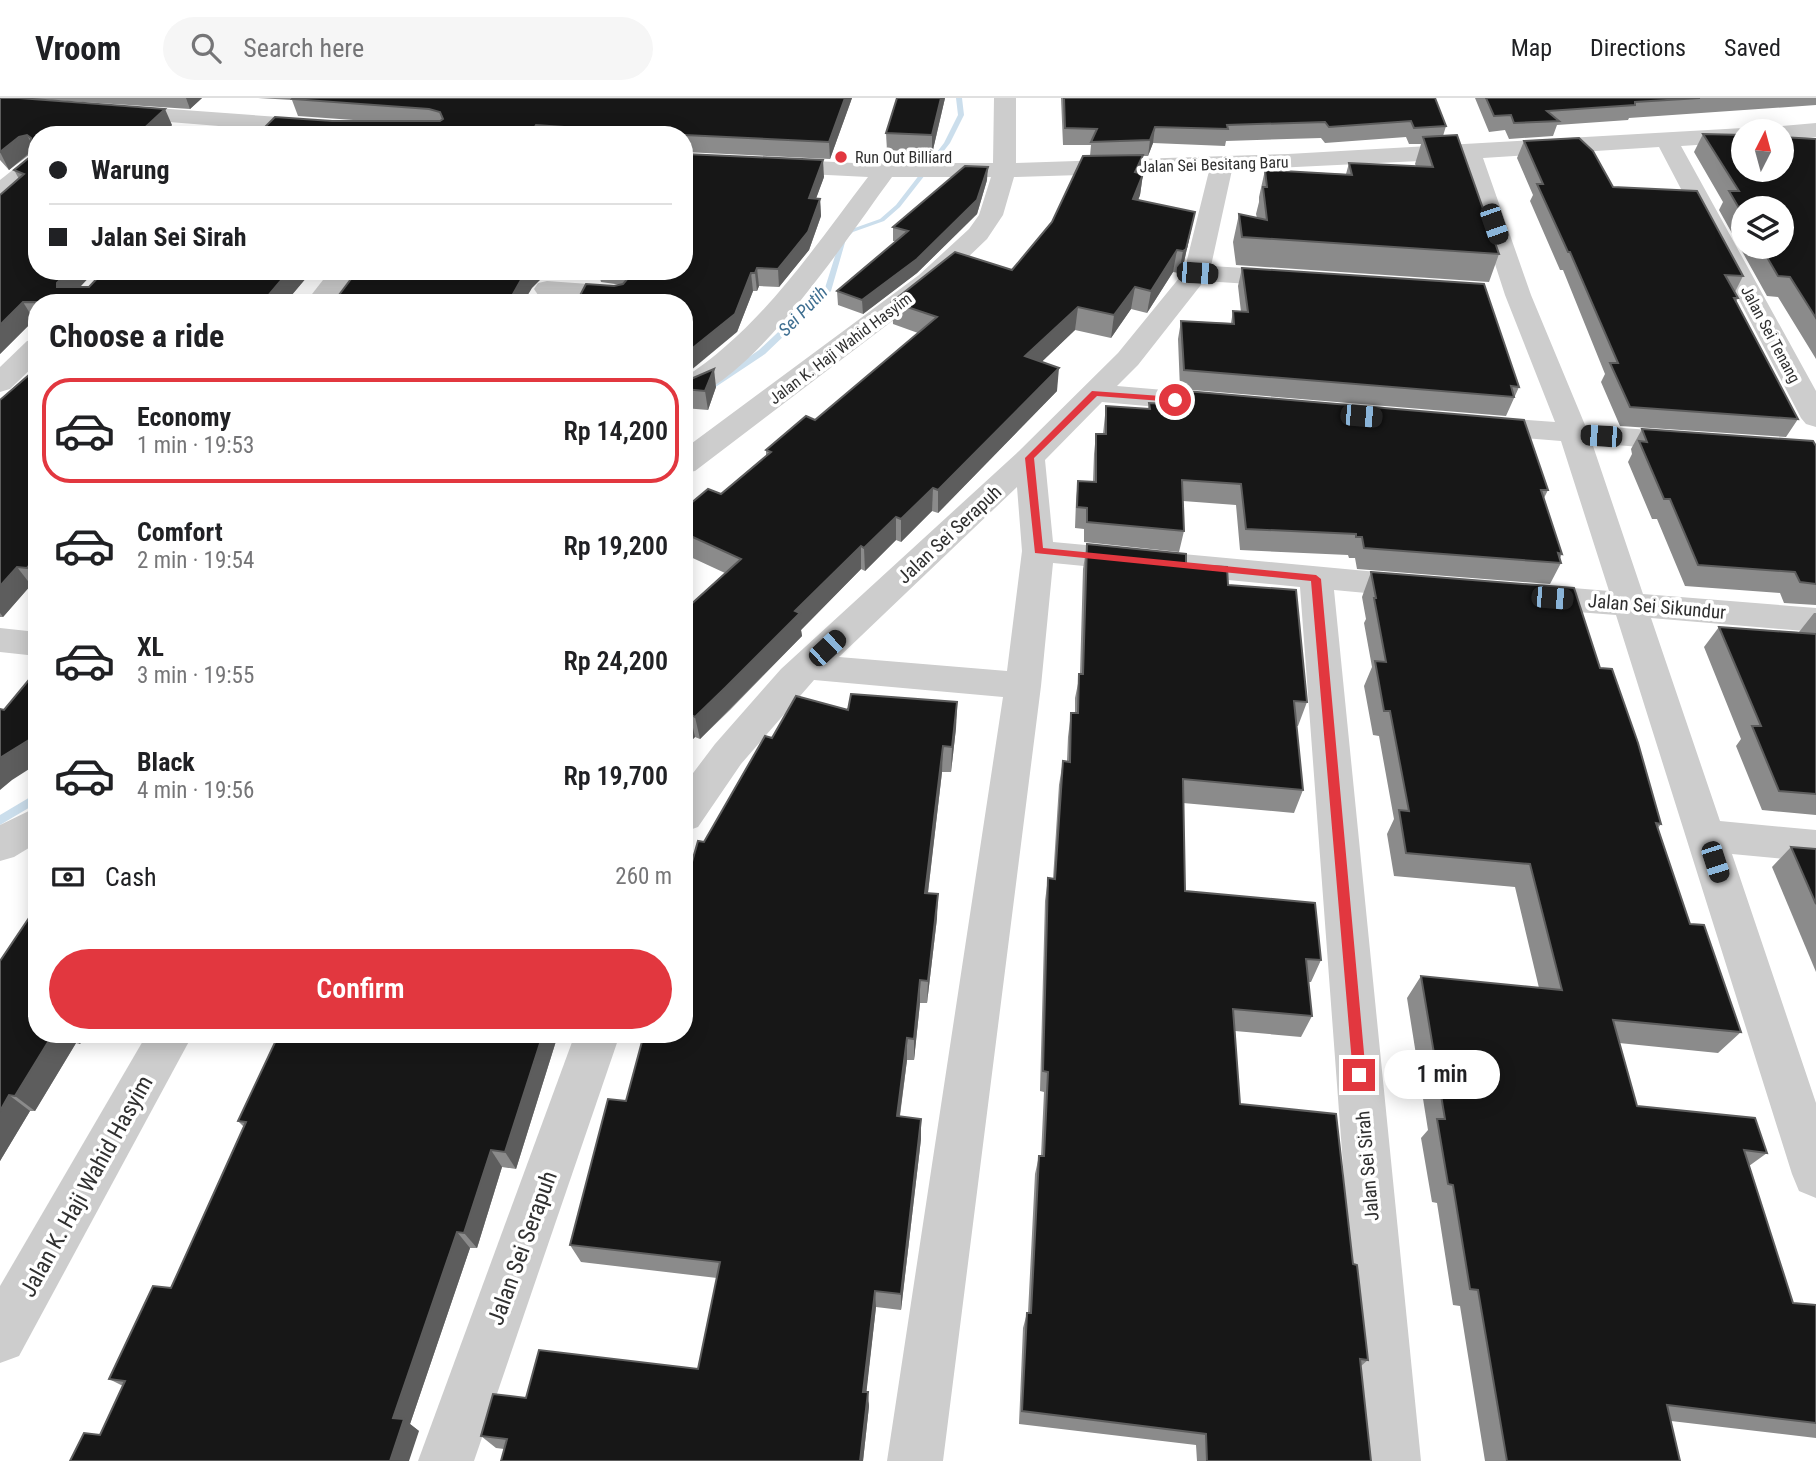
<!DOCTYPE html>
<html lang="en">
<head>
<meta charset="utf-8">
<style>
	:root { --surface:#fff; --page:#f6f6f6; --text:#202124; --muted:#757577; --line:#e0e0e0; --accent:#e2373f }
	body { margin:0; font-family:"Roboto Condensed",sans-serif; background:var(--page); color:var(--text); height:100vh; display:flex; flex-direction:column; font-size:26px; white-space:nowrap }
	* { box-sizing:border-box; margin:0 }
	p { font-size:23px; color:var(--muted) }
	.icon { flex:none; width:38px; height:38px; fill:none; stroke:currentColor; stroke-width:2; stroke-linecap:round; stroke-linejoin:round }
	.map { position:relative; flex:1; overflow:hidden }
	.side { position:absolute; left:28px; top:196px; width:665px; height:749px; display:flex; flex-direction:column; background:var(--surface); border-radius:28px; box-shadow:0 4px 18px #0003 }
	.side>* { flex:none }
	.banner { position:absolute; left:28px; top:28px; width:665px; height:154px; border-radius:28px; box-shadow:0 4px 18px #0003; display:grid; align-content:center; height:154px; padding:0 21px; background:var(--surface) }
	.needle { width:46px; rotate:6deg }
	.buttons { position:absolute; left:1731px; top:21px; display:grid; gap:14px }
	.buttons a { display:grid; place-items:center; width:63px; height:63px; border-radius:50%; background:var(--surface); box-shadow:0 4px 18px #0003; font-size:35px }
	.end { position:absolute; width:32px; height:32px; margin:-16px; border:9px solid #e2373f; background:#fff; box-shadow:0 0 0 4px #fff }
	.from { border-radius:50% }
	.bubble { position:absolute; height:49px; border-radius:24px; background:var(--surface); box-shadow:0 4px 18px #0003; font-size:23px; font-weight:600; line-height:49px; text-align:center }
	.car { position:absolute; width:21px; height:42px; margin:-21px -10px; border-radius:9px; box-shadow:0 0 5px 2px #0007; background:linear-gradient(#222 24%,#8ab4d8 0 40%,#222 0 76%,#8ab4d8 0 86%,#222 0) }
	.banner b { display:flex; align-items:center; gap:24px; height:66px; font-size:26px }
	.banner b+b { border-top:2px solid var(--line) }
	.banner i { width:18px; height:18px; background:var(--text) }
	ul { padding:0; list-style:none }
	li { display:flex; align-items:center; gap:21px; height:105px; margin:0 14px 10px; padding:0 7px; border:4px solid transparent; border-radius:28px }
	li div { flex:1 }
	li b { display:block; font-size:26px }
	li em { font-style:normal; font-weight:600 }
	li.current { border-color:var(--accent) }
	li>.icon { width:63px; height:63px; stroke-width:1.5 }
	h2 { padding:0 21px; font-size:32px; line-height:84px }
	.pay { display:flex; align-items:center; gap:18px; height:77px; padding:0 21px; font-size:26px }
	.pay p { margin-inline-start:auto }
	.button { display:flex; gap:14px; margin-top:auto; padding:14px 21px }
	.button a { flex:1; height:80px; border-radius:42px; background:var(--accent); color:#fff; font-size:28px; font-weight:600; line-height:80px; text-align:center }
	header { display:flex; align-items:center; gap:42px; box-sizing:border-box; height:98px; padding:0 35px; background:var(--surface); border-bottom:2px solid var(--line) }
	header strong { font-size:33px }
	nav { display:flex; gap:38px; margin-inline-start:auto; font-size:24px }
	.search { width:490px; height:63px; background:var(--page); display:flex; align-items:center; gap:18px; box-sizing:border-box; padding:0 24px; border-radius:38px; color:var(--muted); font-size:26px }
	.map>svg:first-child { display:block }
</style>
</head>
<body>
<header>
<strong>Vroom</strong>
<div class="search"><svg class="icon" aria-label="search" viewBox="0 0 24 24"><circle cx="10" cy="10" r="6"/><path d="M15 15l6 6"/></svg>Search here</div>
<nav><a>Map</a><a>Directions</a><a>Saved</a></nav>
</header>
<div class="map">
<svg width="1816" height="1363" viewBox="0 0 1816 1363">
	<rect width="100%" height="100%" fill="#fff"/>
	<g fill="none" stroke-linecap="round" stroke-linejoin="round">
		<g fill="#cbdeec" fill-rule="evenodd">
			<polygon points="956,0 962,0 964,17 950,45 900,109 884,123 853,134 846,141 831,193 765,256 684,310 684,304 759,252 825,190 841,139 849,132 880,121 896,107 944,45 958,17"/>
			<polygon points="37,695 37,705 0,727 0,717"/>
		</g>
		<g fill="#cdcdcd" fill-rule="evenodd">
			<path d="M994,0h22v65l272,-9 455,-26 9,3h-9v11l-62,4 135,245v36l-10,-3 -5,-6 -142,-271 -176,11 48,137 54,130 103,8 11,3 4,6 -4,6 -11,3 -96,-8 51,151 173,14v24l-165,-14 69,203 96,9v32l-84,-8 84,249v95l-17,-7 -7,-17 -176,-559 -91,-7 -12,-4 -5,-8 5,-8 12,-4 84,7 -48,-150 -85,-7 -10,-3 -5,-6 5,-6 10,-3 79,6 -50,-127 -44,-136 -229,11 -21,96 82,5 9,3 4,5 -4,5 -9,3 -89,-6 -66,84 -21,21 118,10 10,3 5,6 -5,6 -10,3 -133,-12 -57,58 8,82 367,34 12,3 5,8 -5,8 -12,3 -86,-8 87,871h-56l-65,-874 -247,-24 -12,123 -98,775h-56l116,-764 -189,-17 -73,84 -43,63 -14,5v-47l31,-41 66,-75 238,-218 99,-98 66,-81 25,-101 -195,6 -11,38 -16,24 -50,48 -242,184 -11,2v-24l235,-174 50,-46 10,-14 12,-38h-99c-43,58 -138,205 -208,223v-22c78,-51 128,-128 184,-201l-184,-9v-14l170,9h139zM1017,389l5,64 -15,120 -168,-14z"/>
			<polygon points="115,7 320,22 328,24 331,29 328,34 320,36 107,19 104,14 107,9"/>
			<polygon points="1816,25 1816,39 1782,42 1782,33 1772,33 1782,28"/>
			<polygon points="37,57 37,76 8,99 0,101 0,82 29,59"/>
			<polygon points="330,173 357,173 332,205 305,205"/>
			<polygon points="547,183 617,188 626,190 630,196 626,202 617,204 538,197 534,191 538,185"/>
			<polygon points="37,241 37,265 10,291 0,294 0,269 27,243"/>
			<polygon points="0,530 37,534 37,558 0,554"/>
			<polygon points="37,709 37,745 14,759 0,763 0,727"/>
			<polygon points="147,936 193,936 19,1258 0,1265 0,1188"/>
			<polygon points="575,936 620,936 474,1363 418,1363"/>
		</g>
	</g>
	<g fill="#8b8b8b" fill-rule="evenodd">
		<polygon points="0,0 202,0 190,11 37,1 172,27 163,37 37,37 81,189 89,189 104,173 312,173 285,205 37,205 37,223 34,222 0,256 19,81 14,72 30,59 30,56 9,72 0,62"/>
		<polygon points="258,0 852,0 830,61 684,54 684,37 257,37 332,23 367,23 298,18 292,2"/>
		<polygon points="945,0 932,56 887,53 886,35"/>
		<polygon points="1061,0 1435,0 1446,28 1443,38 1499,156 1489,184 1236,167 1233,144 1239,116 1257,120 1256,116 1259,104 1259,99 1265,72 1346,76 1349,65 1416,68 1415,66 1421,46 1409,46 1406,39 1325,45 1321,40 1226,43 1225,48 1153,45 1148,58 1142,58 1140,75 1143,76 1140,97 1138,102 1195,114 1182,173 1179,175 1173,174 1147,215 1131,211 1111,240 1075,232 1041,264 1057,293 938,415 932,413 901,444 896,442 865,473 861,471 801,532 802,538 730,612 700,641 695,639 684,650 684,507 688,509 725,475 684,456 684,411 721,396 766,358 766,352 815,322 918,235 893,226 892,204 1012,172 1052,124 1090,58 1091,47 1063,47"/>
		<polygon points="1475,0 1816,0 1816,7 1629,20 1628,22 1557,27 1553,38 1509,41 1505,32 1489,34"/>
		<path d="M1703,36l113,5v220l-38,-62 -11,-1 -48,-86 4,-8 -29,-50zM1743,110l39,39h-39z"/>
		<polygon points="1524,43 1613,89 1743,178 1735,194 1738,200 1736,204 1798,321 1786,339 1620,328 1601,284 1605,276 1563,172 1560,172 1530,103 1533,97 1517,60"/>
		<polygon points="824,79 816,100 820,101 821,118 809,152 779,189 759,188 757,193 753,193 737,234 614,188 622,187 601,184 598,173 684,173"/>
		<polygon points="987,82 977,116 917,175 863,216 838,207 837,193 896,143 893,143 893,129"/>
		<polygon points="1242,170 1519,289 1506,318 1180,291 1178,241 1181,223 1231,225 1233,213 1241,214 1238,188"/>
		<polygon points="37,270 37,488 31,487 3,519 0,519 0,302"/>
		<polygon points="684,284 716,289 708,312 684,310"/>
		<polygon points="1186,293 1548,392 1544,400 1562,456 1560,460 1561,465 1550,486 1357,471 1355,460 1349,460 1348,457 1240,452 1236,407 1183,403 1184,433 1179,454 1084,444 1084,431 1075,430 1076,403 1078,383 1093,384 1094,356 1096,336 1103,336 1106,308 1148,311 1149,305 1183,307"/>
		<polygon points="1642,331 1816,348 1816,507 1784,505 1780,495 1685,488 1657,421 1652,421 1628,364 1632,356 1631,351"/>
		<polygon points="1087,446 1186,467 1228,487 1307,604 1298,628 1296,628 1303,692 1294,715 1183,705 1185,793 1321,862 1311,884 1308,884 1312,918 1301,939 1235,933 1240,1006 1353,1166 1368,1262 1361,1268 1371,1363 1197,1363 1196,1347 1019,1326 1023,1230 1027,1215 1028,1215 1035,1076 1039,1058 1041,1058 1044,994 1040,993 1045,803 1048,780 1053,781 1059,687 1063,663 1067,663 1068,639 1071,615 1075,615 1075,600 1080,576 1083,471"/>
		<polygon points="1371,474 1600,570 1661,726 1658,730 1690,826 1741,934 1718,955 1619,945 1637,1008 1767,1055 1749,1068 1793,1205 1816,1207 1816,1340 1671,1323 1680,1363 1485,1363 1460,1208 1453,1207 1437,1105 1432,1104 1421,1040 1428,1032 1407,900 1421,878 1539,890 1515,789 1394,778 1387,736 1394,721 1379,638 1373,637 1364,588 1372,569 1364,525 1366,521 1362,499"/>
		<polygon points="1814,515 1816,515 1816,717 1762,712 1736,648 1741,641 1704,549 1719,529 1799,534"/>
		<polygon points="957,604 956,630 951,674 942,674 928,795 937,820 927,905 920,905 914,962 907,962 900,1018 921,1021 921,1041 901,1212 876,1209 866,1294 869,1308 863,1363 501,1363 504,1351 496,1350 481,1338 526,1300 698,1271 717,1180 581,1164 570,1147 626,1003 704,744 772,640 848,612"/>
		<polygon points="1791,749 1816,751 1816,874 1772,769"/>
		<polygon points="0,863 37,936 86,936 80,946 76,945 35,1013 30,1013 0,1063"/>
		<polygon points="287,936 564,936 561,944 556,943 516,1071 502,1069 477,1150 470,1150 410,1326 419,1333 100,1337 123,1288 109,1281 171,1190 244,1029 238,1023"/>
	</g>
	<g fill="#5d5d5d">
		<polygon points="186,0 202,0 190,11"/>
		<polygon points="845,0 852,0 830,61 829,44"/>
		<polygon points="941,0 945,0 932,56 932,37"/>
		<polygon points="165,11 172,27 163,37 137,37"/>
		<polygon points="536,27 538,37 530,37"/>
		<polygon points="1155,29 1153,45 1148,58 1150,42"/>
		<polygon points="27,37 36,54 28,56 9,72 0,54 19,39"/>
		<polygon points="1143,57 1139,78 1135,74"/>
		<polygon points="823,62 824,79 810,117 809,100"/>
		<polygon points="988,69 987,82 977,116 917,175 863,216 862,202"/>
		<polygon points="1143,76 1140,97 1130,123 1133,101"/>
		<polygon points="820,101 821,118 809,152 779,189 778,171"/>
		<polygon points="1195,114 1182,173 1179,175 1183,153"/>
		<polygon points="1177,152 1173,174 1147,215 1151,193"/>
		<polygon points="757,170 759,188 757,193 755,175"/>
		<polygon points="68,173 95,173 67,203 57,189 57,185"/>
		<polygon points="289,173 312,173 285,205 262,205"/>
		<polygon points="526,173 545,173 540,182 532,190 523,205 508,205"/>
		<polygon points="751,175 753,193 737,234 684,278 684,257"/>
		<polygon points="1135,189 1131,211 1111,240 1114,217"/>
		<polygon points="23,204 34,222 0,256 0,227"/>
		<polygon points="1078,209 1075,232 1024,281 1025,258"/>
		<polygon points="1059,270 1057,293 938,415 938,392"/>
		<polygon points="714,271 716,289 708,312 705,293"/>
		<polygon points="933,390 932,413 901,444 901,421"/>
		<polygon points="896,419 896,442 865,473 864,450"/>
		<polygon points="861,448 861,471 801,532 802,538 700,641 695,619 795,513"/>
		<polygon points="37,458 37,484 27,470"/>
		<polygon points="17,469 31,487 3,519 0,515 0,488"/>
		<polygon points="957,604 956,630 951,674 952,649"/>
		<polygon points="690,616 695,639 684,650 684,623"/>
		<polygon points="37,637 37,666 12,682 0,692 0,660"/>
		<polygon points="943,648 942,674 925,819 925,795"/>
		<polygon points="938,796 937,820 927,905 928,883"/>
		<polygon points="920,882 920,905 914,962 914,941"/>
		<polygon points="53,936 66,936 76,945 35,1013 15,998"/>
		<polygon points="70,936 86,936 80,946"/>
		<polygon points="543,936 553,936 556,943 516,1071 505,1054"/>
		<polygon points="558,936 564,936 561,944"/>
		<polygon points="907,940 907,962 897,1038 897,1018"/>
		<polygon points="9,997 30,1013 0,1063 0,1013"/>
		<polygon points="921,1021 921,1041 901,1212 901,1196"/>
		<polygon points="491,1052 502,1069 477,1150 464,1135"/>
		<polygon points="457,1134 470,1150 410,1326 419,1333 409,1363 390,1363 393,1320"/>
		<polygon points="875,1193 876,1209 865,1307 863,1294"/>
		<polygon points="868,1294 869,1308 863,1363 860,1363"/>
	</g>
	<g fill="#171717" stroke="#5d5d5d" stroke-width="2">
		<polygon points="0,0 19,0 165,11 137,37 37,37 37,173 68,173 57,185 57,189 89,189 104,173 289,173 262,205 23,204 0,227 0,97 24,76 14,72 30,59 31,40 27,37 19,39 0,54"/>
		<polygon points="293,0 845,0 829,44 684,37 648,37 649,35 536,27 530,37 257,37 275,19 332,23 440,23 443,21 440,14 429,11 292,1"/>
		<polygon points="897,0 941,0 932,37 886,35"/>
		<polygon points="1064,0 1435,0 1446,28 1414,30 1411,23 1329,29 1325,24 1227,27 1228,31 1155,29 1150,42 1091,44 1097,31 1065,30"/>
		<polygon points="1486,0 1700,0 1635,4 1635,7 1547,13 1559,23 1514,25 1511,17 1494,18"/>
		<polygon points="1703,36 1743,37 1743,72 1782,72 1782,39 1816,41 1816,220 1790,179 1778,178 1761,149 1782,149 1782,110 1743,110 1743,117 1729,93 1739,93"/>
		<polygon points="1457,37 1499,156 1242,139 1239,116 1267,122 1263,89 1267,89 1265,72 1352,77 1349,65 1433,69 1423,39"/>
		<polygon points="1579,40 1593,53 1613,89 1697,93 1743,178 1725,177 1738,200 1734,200 1798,321 1630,309 1610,265 1618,265 1570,154 1568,154 1537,86 1543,86 1524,43"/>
		<polygon points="684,56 823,62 809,100 820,101 808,134 778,171 757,170 755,175 751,175 735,216 684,257 684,205 576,205 586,186 614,188 623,186 629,179 625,173 684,173"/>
		<polygon points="1143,57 1135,74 1143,76 1133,101 1195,114 1186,151 1183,153 1177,152 1151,193 1135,189 1114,217 1078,209 1025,258 1059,270 938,392 933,390 901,421 896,419 864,450 861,448 795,513 800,515 726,589 695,619 690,616 684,623 684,507 688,509 741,461 684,435 684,411 708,391 721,396 771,354 766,352 806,318 815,322 937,219 892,204 955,154 1012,172 1052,124 1083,58"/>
		<polygon points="965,68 988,69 977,102 917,161 862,202 837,193 908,133 893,129"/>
		<polygon points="1242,170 1484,186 1519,289 1511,288 1514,299 1184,272 1181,223 1234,226 1233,213 1248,214"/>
		<polygon points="357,173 526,173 508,205 333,205"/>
		<polygon points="37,270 37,458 27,470 17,469 0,488 0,302"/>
		<polygon points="714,271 705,293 684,291 684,284"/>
		<polygon points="1186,293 1524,322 1548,392 1541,392 1562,456 1558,455 1561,465 1364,450 1362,439 1356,439 1356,436 1246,431 1241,386 1182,382 1184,433 1087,424 1087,410 1077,409 1078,383 1096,384 1096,336 1106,336 1106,308 1150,311 1149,305 1186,307"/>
		<polygon points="1642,331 1813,343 1816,348 1816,486 1800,484 1795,474 1698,467 1670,401 1664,401 1639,343 1647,344"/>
		<polygon points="1087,446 1186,456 1186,467 1227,469 1228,487 1296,492 1307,604 1294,603 1303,692 1183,681 1185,793 1315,805 1321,862 1306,861 1312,918 1233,911 1240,1006 1336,1016 1353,1166 1357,1167 1368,1262 1360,1261 1371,1363 1207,1363 1206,1336 1022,1313 1027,1215 1031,1215 1039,1058 1044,1058 1048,974 1043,973 1048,780 1055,781 1063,663 1070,664 1071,615 1078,615 1079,576 1083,576"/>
		<polygon points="1371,474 1574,490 1600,570 1612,571 1638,645 1661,726 1656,725 1690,826 1704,827 1741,934 1613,922 1637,1008 1755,1020 1767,1055 1744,1052 1793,1205 1816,1207 1816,1325 1667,1307 1680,1363 1507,1363 1478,1192 1470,1191 1453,1087 1448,1086 1437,1021 1445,1021 1421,878 1562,892 1530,766 1406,755 1399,712 1409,713 1390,613 1384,613 1375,563 1386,564 1374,500 1376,500"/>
		<polygon points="1719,529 1816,536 1816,696 1779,693 1752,628 1761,628"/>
		<polygon points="37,572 37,637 0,660 0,611 4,612"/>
		<polygon points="851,596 957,604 952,649 943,648 925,795 938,796 928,883 920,882 914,941 907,940 897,1018 921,1021 901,1196 875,1193 863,1294 868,1294 860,1363 501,1363 507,1341 481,1338 493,1296 526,1300 539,1252 698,1271 720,1164 570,1147 608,1001 626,1003 644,936 684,936 684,792 698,743 704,744 765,638 772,640 796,598 848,612"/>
		<polygon points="1791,749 1816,751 1816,806"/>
		<polygon points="37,808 37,936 53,936 15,998 9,997 0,1013 0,863"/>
		<polygon points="287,936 543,936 505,1054 491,1052 464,1135 457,1134 393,1320 404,1321 390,1363 70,1363 84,1335 100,1337 125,1283 109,1281 153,1188 171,1190 246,1024 238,1023 278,938 286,939"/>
	</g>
	<polygon fill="#e2373f" points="1092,293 1175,299 1179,302 1175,304 1097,298 1034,360 1043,450 1316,477 1321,481 1366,977 1364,981 1359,983 1353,977 1311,483 1035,455 1025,360"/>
	<circle fill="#e2373f" stroke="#fff" stroke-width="2.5" cx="841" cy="59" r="7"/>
	<g text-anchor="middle" stroke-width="7" stroke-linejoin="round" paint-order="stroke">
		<g font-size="16" fill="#303030" stroke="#fff" text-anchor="start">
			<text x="855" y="65">Run Out Billiard</text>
		</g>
		<g font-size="16" fill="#303030" stroke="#fff">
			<text transform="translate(1214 66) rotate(-2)" y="6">Jalan Sei Besitang Baru</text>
			<text transform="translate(1771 236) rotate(62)" y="6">Jalan Sei Tenang</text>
			<text transform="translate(840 250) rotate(-37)" y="6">Jalan K. Haji Wahid Hasyim</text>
		</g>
		<g font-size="18" font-style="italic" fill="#3f6f91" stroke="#fff">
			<text transform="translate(803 213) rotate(-46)" y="6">Sei Putih</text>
		</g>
		<g font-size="19" fill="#303030" stroke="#fff">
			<text transform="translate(949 436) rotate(-43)" y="7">Jalan Sei Serapuh</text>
			<text transform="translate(1657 508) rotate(5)" y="7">Jalan Sei Sikundur</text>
			<text transform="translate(1367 1068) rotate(-95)" y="7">Jalan Sei Sirah</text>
		</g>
		<g font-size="23" fill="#303030" stroke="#fff">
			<text transform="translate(86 1088) rotate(-61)" y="8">Jalan K. Haji Wahid Hasyim</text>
			<text transform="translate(522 1150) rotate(-70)" y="8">Jalan Sei Serapuh</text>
		</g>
	</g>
</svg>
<div class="buttons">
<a><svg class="needle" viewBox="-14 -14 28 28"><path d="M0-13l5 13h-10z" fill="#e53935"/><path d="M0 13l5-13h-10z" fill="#757577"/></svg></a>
<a><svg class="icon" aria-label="layers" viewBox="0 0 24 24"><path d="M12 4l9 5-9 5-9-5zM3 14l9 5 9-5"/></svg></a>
</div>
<i class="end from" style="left:1175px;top:302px"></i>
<i class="end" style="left:1359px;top:977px"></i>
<div class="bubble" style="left:1384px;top:952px;width:116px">1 min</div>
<i class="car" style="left:1494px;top:126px;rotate:161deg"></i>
<i class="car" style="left:1197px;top:175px;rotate:94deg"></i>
<i class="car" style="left:1361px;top:318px;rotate:95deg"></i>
<i class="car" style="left:1601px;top:338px;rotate:274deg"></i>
<i class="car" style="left:1552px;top:500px;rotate:95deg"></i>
<i class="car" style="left:827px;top:550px;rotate:47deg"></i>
<i class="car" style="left:1715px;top:764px;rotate:162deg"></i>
<div class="banner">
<b><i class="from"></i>Warung</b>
<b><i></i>Jalan Sei Sirah</b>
</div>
<section class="side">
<h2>Choose a ride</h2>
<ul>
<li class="current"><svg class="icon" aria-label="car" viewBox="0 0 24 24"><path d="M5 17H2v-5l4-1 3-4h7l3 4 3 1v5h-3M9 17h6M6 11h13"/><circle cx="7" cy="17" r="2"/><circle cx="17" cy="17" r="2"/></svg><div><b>Economy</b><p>1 min · 19:53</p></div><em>Rp 14,200</em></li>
<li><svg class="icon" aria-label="car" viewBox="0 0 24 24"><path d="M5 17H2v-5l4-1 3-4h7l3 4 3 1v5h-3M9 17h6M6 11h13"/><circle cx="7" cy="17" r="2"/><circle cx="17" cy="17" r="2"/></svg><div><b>Comfort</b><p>2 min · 19:54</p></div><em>Rp 19,200</em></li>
<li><svg class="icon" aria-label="car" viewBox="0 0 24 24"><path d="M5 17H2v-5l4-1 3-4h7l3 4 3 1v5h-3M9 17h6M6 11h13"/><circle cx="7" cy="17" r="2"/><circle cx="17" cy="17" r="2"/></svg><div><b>XL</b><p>3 min · 19:55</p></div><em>Rp 24,200</em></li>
<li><svg class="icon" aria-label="car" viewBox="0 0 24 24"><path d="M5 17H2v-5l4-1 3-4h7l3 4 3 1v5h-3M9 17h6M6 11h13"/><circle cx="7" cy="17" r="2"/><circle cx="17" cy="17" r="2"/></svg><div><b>Black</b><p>4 min · 19:56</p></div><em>Rp 19,700</em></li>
</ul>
<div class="pay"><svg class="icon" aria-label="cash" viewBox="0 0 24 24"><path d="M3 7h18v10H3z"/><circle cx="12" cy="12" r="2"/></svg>Cash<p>260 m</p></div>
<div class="button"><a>Confirm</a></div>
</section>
</div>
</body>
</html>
